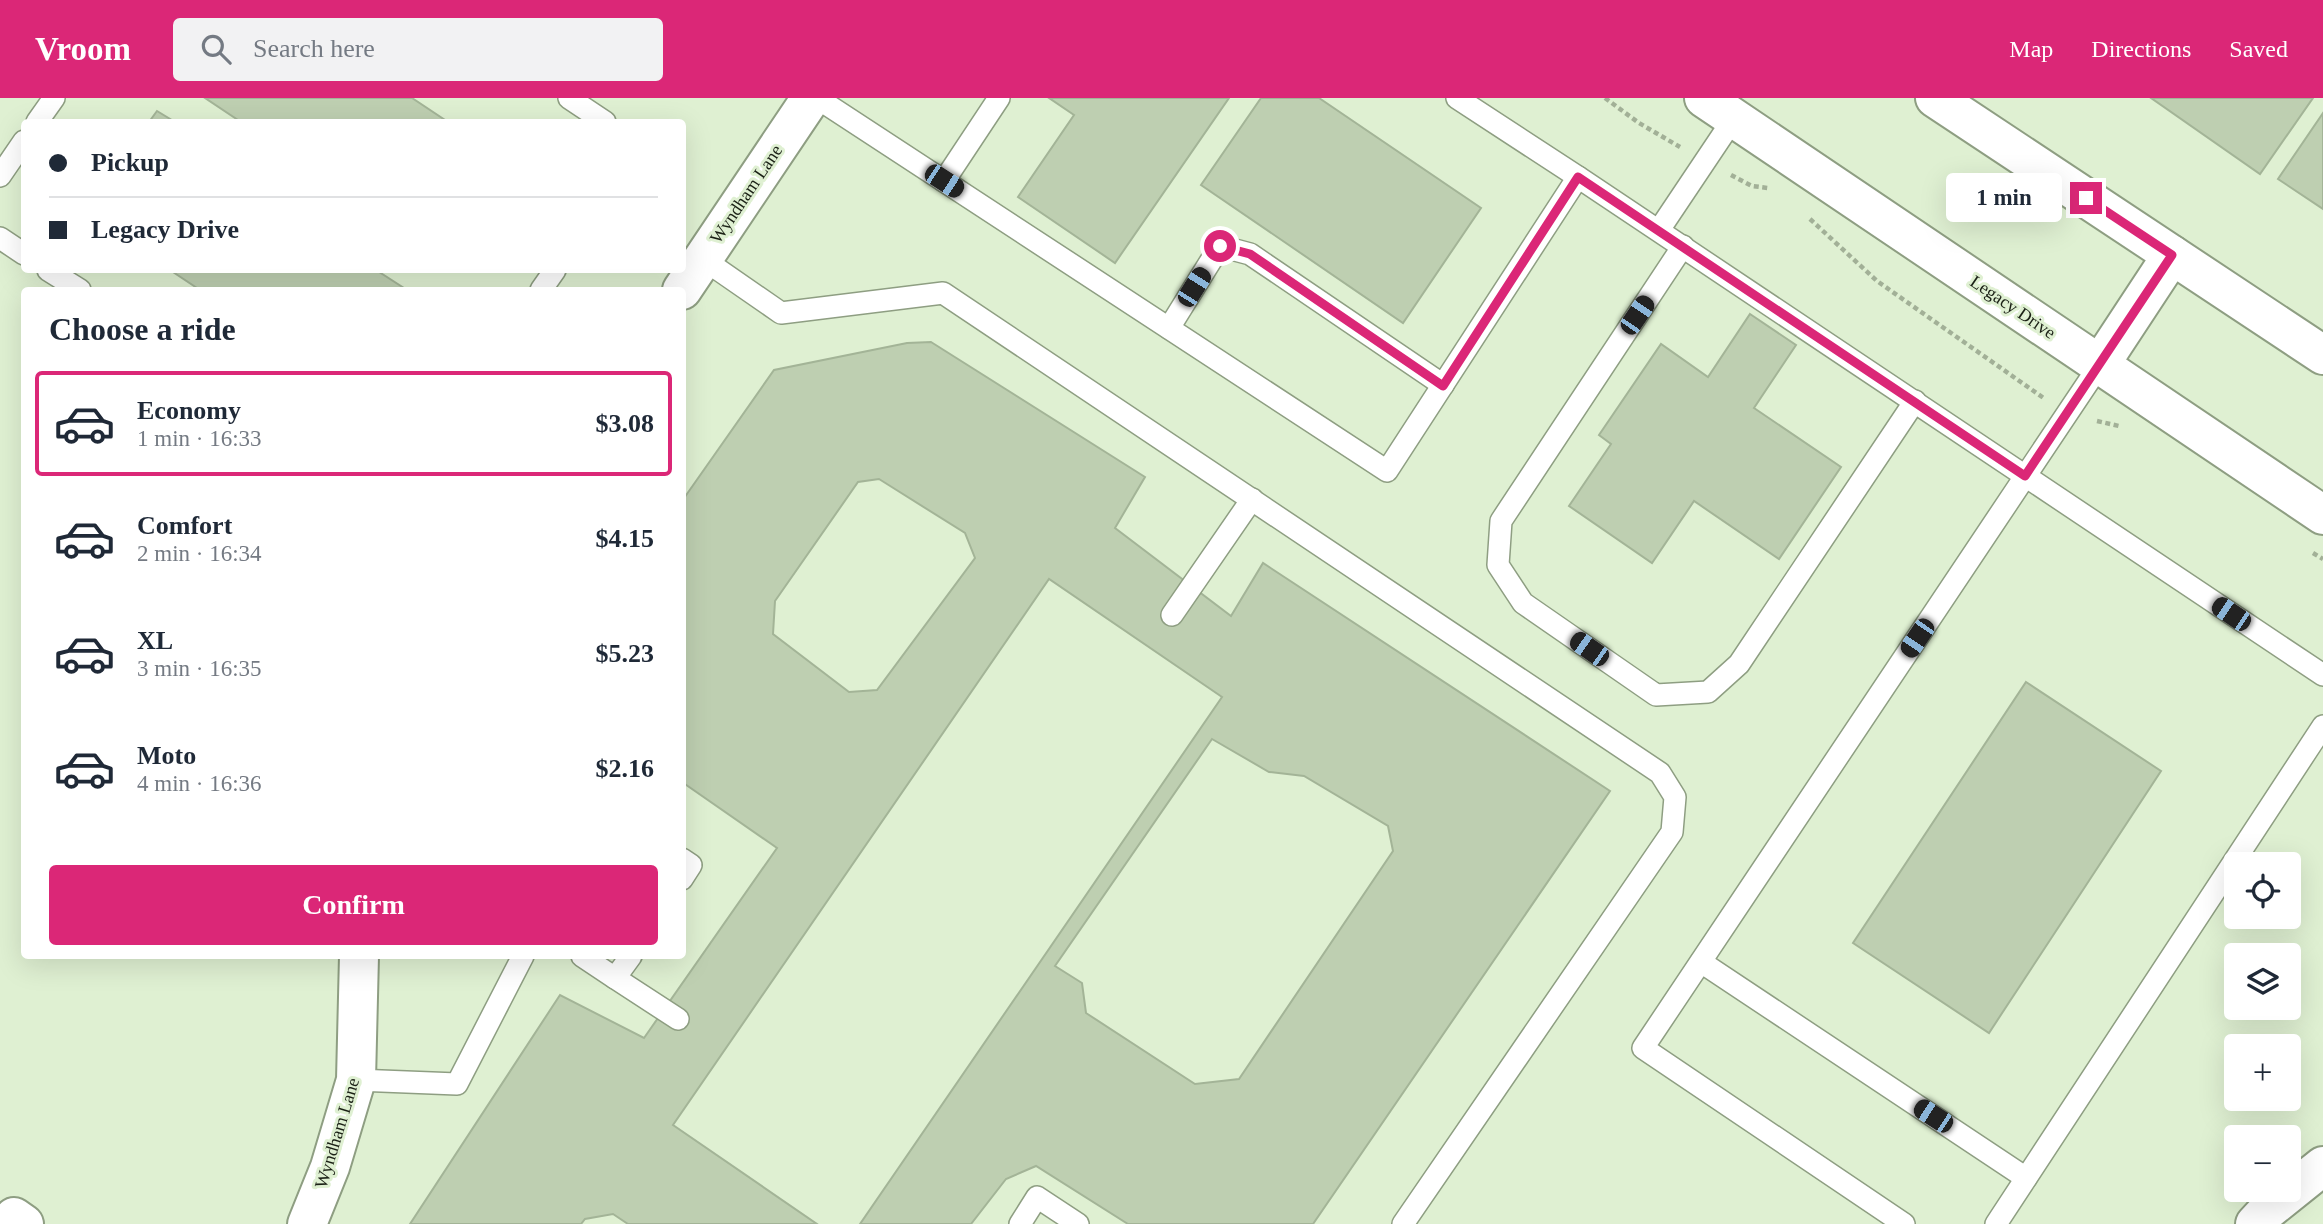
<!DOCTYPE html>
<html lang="en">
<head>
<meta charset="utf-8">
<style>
	:root { --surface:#fff; --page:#f2f2f3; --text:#1f2937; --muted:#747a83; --line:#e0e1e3; --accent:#db2777 }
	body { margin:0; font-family:Georgia,serif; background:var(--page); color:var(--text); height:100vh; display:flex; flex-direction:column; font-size:26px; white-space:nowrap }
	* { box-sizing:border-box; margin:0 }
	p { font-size:23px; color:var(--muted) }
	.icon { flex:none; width:38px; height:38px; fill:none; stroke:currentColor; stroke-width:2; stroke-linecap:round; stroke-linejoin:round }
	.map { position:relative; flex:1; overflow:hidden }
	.panel { position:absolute; left:21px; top:189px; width:665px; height:672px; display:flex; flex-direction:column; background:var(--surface); border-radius:7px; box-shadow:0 7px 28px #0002 }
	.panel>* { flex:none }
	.top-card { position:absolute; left:21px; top:21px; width:665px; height:154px; border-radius:7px; box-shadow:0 7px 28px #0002; display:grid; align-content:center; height:154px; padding:0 28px; background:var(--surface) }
	.fabs { position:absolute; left:2224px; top:754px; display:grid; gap:14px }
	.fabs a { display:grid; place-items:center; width:77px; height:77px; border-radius:7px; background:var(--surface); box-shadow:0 7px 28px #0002; font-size:35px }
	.end { position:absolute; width:32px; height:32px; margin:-16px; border:9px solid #db2777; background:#fff; box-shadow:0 0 0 4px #fff }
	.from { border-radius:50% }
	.bubble { position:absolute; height:49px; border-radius:7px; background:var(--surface); box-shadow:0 7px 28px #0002; font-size:23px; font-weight:700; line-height:49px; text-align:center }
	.car { position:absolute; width:21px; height:42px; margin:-21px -10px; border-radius:9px; box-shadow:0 0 5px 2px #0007; background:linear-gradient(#222 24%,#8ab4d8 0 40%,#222 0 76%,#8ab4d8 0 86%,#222 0) }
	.top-card b { display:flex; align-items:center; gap:24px; height:66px; font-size:26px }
	.top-card b+b { border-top:2px solid var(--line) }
	.top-card i { width:18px; height:18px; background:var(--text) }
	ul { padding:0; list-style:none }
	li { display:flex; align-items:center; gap:21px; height:105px; margin:0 14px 10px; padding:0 14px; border:4px solid transparent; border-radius:7px }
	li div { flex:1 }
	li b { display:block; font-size:26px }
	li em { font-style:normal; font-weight:700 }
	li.active { border-color:var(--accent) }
	li>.icon { width:63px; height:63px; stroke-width:1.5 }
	h2 { padding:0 28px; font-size:32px; line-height:84px }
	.primary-button { display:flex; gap:14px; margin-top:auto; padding:14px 28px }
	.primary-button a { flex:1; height:80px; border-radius:7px; background:var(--accent); color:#fff; font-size:28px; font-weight:700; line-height:80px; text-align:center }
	header { display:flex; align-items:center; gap:42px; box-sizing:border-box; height:98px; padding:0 35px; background:var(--accent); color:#fff }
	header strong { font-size:33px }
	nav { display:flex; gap:38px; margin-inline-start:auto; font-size:24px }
	.search { width:490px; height:63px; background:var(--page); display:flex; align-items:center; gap:18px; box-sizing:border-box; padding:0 24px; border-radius:7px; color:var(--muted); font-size:26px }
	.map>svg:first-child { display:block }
</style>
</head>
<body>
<header>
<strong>Vroom</strong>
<div class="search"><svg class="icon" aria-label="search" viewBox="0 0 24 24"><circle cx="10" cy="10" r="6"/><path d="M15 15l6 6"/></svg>Search here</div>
<nav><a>Map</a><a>Directions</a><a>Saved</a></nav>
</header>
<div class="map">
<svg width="2323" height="1126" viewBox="0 0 2323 1126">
	<rect width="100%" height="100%" fill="#dff0d2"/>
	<g fill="#becfb1" stroke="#a3b497" stroke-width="2" fill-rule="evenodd">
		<polygon points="205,0 412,0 448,24 241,24"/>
		<polygon points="1049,0 1229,0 1115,165 1018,99 1074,17"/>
		<polygon points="1261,0 1319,0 1481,110 1403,225 1201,87"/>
		<polygon points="2151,0 2313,0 2260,76"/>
		<polygon points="157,13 175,24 149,24"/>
		<polygon points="2323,15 2323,111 2278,81"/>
		<polygon points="170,172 376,172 407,192 200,192"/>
		<polygon points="1750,216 1796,247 1754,310 1841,369 1779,461 1694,403 1652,465 1569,408 1611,346 1599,337 1661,246 1708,279"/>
		<path d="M931,244l214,135 -30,51 116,88 32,-53 347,228 -297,433h-185l-92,-58 -30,13 -35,45h-111l362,-527 -173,-118 -376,546 144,99h-189l-15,-10 -28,5 -4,5h-171l150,-229 84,43 133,-190 -95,-66v-281l92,-131 133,-27zM879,381l86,54 10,25 -98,132 -28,2 -76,-58 2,-33 83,-119zM1212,641l57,33 35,4 84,50 5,25 -154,228 -44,5 -109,-71 -4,-30 -27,-17z"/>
		<polygon points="2026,584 2161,673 1989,935 1853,845"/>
	</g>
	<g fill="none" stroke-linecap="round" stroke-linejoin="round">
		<defs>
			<g id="lane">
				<polyline points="569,0 605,24"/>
				<polyline points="817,0 1387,373 1578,79 2323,577"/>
				<polyline points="1457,0 1578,79"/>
				<polyline points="37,24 54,0"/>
				<polyline points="0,78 24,43"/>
				<polyline points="944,83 999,0"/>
				<polyline points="1659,132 1734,20"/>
				<polyline points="0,140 24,156"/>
				<polyline points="1683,148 1501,423 1498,467 1523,505 1656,597 1708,594 1739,566 1915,303"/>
				<polyline points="703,161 781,215 943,195 1660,675 1675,699 1672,734 1403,1126"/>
				<polyline points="48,172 80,192"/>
				<polyline points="541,192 555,172"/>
				<polyline points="1169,230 1220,148 1250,156 1443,287"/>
				<polyline points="1172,517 1252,401"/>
				<polyline points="682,761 691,767 682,781"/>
				<polyline points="582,858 615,880 631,858"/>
				<polyline points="1701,864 2026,1080"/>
				<polyline points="615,880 678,921"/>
				<polyline points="356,982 457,986 523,858"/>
				<polyline points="1020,1126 1037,1099 1078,1126"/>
				<polyline points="1904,1126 1643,950 2099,268"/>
				<polyline points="1996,1126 2323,628"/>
			</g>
			<g id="street">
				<polyline points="682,192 811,0"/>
				<polyline points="9,1126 14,1119 24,1126"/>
				<polyline points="307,1126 330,1069 356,982 359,858"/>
				<polyline points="2255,1126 2268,1112 2323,1068"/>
			</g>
			<g id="secondary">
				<polyline points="1704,0 2323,417"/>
				<polyline points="1935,0 2323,257"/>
				<polyline points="2099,268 2172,157"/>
			</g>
		</defs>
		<use href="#lane" stroke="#8e9e82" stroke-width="24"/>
		<use href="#street" stroke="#8e9e82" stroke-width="42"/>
		<use href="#secondary" stroke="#8e9e82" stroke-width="42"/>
		<g stroke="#a2b097" stroke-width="4.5" stroke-dasharray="5 3.5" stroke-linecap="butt">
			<polyline points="1605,0 1639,25 1680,49"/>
			<polyline points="1731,77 1752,88 1768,90"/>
			<polyline points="1810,121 1877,183 2045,301"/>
			<polyline points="2097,323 2119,328"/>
			<polyline points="2313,455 2323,461"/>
		</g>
		<use href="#lane" stroke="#fff" stroke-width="21"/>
		<use href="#street" stroke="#fff" stroke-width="38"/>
		<use href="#secondary" stroke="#fff" stroke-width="38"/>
	</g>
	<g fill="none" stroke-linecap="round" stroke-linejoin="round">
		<polyline stroke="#db2777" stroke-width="9" points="1220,148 1250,156 1443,288 1578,79 2025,378 2172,157 2086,100"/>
	</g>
	<g text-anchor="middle" stroke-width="6" stroke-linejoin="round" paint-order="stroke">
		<g font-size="18" fill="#1a2015" stroke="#dff0d2">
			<text transform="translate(746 96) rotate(-56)" y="6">Wyndham Lane</text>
			<text transform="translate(2013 209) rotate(34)" y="6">Legacy Drive</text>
			<text transform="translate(337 1035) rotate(-73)" y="6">Wyndham Lane</text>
		</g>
	</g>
</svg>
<div class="fabs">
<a><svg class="icon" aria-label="locate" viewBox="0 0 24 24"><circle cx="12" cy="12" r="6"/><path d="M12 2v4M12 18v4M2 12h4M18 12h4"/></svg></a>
<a><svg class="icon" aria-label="layers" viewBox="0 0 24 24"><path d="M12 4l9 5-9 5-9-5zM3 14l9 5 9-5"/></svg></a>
<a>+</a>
<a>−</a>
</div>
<i class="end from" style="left:1220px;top:148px"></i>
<i class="end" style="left:2086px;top:100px"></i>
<div class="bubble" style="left:1946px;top:75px;width:116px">1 min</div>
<i class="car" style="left:944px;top:83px;rotate:123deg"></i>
<i class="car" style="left:1194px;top:189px;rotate:32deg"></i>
<i class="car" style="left:1637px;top:217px;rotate:34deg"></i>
<i class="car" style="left:2231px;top:516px;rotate:304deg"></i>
<i class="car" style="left:1917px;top:540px;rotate:214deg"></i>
<i class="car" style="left:1589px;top:551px;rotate:305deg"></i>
<i class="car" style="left:1933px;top:1018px;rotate:303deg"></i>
<div class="top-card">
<b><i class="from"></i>Pickup</b>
<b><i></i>Legacy Drive</b>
</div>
<section class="panel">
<h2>Choose a ride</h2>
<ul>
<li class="active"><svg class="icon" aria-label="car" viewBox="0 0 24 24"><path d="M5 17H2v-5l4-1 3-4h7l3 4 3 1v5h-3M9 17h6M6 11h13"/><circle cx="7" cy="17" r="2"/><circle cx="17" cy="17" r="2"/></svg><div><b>Economy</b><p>1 min · 16:33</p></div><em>$3.08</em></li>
<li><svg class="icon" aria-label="car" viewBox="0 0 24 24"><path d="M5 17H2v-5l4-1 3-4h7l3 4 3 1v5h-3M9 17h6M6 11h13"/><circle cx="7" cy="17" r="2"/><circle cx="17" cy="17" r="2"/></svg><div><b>Comfort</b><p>2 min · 16:34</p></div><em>$4.15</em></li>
<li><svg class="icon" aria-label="car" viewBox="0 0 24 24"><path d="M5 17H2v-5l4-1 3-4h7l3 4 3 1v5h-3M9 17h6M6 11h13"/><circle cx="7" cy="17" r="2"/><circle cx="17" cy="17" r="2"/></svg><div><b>XL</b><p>3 min · 16:35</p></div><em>$5.23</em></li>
<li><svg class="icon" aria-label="car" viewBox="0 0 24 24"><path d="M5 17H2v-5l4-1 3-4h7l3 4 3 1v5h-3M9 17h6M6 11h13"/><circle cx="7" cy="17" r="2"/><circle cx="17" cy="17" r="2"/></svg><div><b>Moto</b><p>4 min · 16:36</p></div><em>$2.16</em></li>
</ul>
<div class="primary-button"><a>Confirm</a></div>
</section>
</div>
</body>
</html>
